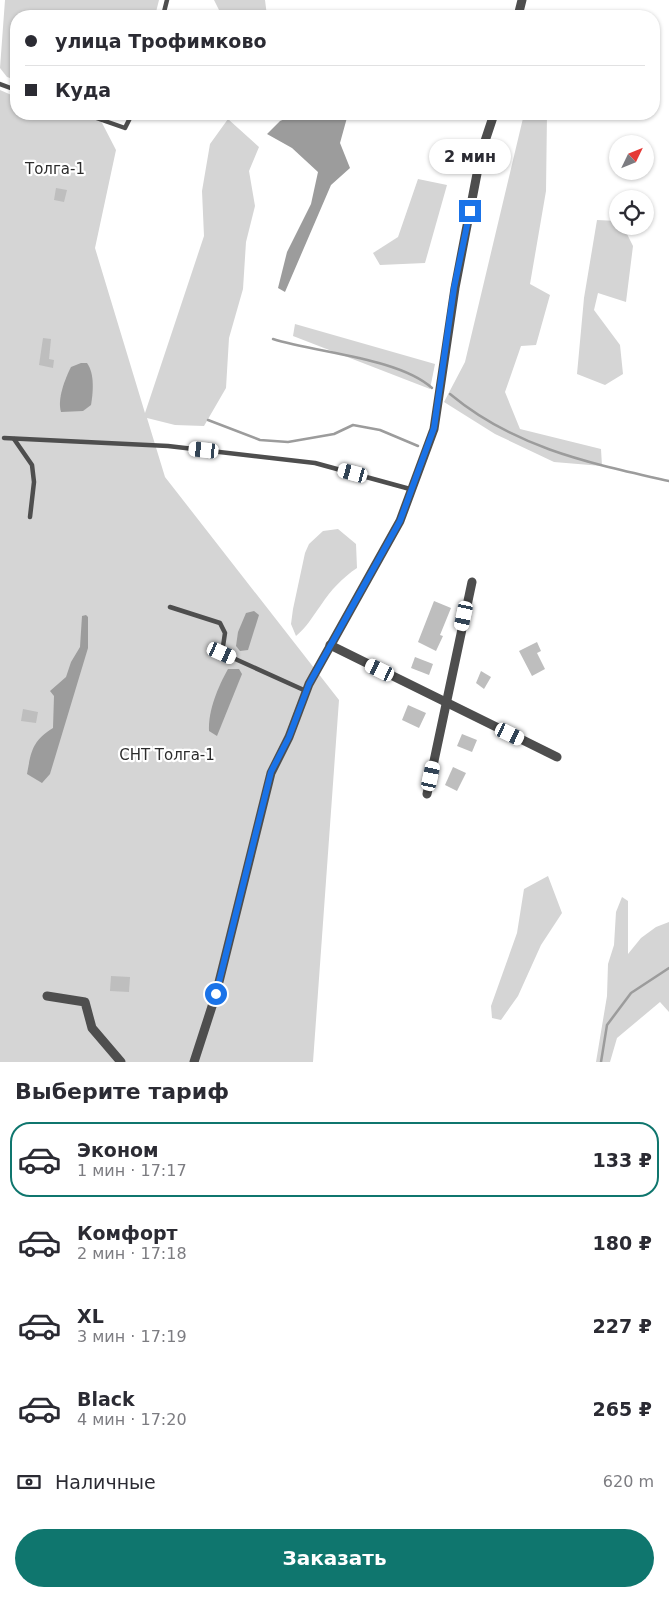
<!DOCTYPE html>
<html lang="ru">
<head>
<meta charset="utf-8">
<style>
	:root { --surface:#fff; --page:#f7f7f7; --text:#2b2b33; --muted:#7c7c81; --line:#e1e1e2; --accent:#0f766e }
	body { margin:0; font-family:"DejaVu Sans",sans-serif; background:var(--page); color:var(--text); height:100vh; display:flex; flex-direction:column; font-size:19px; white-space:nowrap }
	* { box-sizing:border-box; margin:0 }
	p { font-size:16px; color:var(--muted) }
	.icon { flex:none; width:28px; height:28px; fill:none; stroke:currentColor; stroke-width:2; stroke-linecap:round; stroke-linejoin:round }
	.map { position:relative; height:1062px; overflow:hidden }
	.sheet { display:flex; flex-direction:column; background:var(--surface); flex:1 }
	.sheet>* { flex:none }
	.hud { position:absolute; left:10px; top:10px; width:650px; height:110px; border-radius:20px; box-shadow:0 1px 4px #0004; display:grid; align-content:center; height:110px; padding:0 15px; background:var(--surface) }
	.needle { width:32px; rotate:47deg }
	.controls { position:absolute; left:609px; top:135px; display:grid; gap:10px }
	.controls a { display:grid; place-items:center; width:45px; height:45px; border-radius:50%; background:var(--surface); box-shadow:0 1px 4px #0004; font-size:25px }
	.end { position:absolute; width:22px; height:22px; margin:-11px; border:6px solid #1a73e8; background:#fff; box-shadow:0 0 0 2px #fff }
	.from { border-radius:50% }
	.bubble { position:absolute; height:35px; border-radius:18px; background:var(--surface); box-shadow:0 1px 4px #0004; font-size:16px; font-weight:800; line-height:35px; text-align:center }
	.car { position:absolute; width:15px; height:30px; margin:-15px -8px; border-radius:6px; box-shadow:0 0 4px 1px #0007; background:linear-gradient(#fff 24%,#345 0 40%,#fff 0 76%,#345 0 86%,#fff 0) }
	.hud b { display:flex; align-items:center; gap:18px; height:48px; font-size:19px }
	.hud b+b { border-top:1px solid var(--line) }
	.hud i { width:12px; height:12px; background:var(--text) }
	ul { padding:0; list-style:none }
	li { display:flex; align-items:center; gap:15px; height:75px; margin:0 10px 8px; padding:0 5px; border:2px solid transparent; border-radius:20px }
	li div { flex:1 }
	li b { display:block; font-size:19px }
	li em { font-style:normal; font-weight:800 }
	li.current { border-color:var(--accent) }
	li>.icon { width:45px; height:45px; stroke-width:1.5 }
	h2 { padding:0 15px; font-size:22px; line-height:60px }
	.pay { display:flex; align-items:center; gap:12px; height:55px; padding:0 15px; font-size:19px }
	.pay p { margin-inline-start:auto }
	.cta { display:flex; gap:10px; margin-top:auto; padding:10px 15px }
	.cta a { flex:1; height:58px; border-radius:30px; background:var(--accent); color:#fff; font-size:20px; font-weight:800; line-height:58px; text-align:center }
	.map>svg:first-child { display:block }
</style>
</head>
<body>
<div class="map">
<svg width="669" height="1062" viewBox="0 0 669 1062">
	<rect width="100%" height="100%" fill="#fff"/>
	<g fill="#d5d5d5">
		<polygon points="5,0 159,0 155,16 16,16 16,80 7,77 0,68"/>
		<polygon points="214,0 265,0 267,16 222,16"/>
		<polygon points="0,90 16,97 16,114 80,114 100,119 116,150 95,248 145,413 204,236 202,191 210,144 228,119 259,147 249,171 255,206 246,242 243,289 229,338 226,388 204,426 175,425 147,418 165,477 339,700 313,1062 0,1062"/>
		<polygon points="524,114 547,114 546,191 530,284 550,295 536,345 521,346 505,392 520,429 601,449 602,466 554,462 495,434 444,402 465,362"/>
		<polygon points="418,179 447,185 425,263 380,265 373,253 398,237"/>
		<polygon points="597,220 617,221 618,226 623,226 633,246 626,302 598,293 594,310 620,345 623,374 605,385 577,374 584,298"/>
		<polygon points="295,324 435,364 430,389 293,336"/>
		<path d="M338,529l18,15 1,24c-15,10 -26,22 -36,37 -9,12 -14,22 -25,31l-5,-12 2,-15 12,-56 4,-9 14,-13z"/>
		<polygon points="548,876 562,913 541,945 518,996 501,1020 492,1018 491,1006 517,933 524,889"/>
		<polygon points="622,897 628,901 628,954 641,938 656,927 669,922 669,1012 660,1002 617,1038 610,1062 596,1062 607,996 608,964 614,945 616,912"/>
	</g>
	<g fill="#9c9c9c">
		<polygon points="297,114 348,114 340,143 350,168 331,185 285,292 278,288 287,252 311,204 318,172 292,148 267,134 280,121"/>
		<path d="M81,363h6c8,11 6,30 4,42l-8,6 -22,1c-4,-13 4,-33 10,-45z"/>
		<polygon points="254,611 259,615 248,650 240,651 236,646 238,632 246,613"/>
		<path d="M86,615l2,2v31l-38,126 -8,9 -15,-9c4,-22 5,-33 26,-46l1,-32 -4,-5 16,-14 5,-15 9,-15 2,-31z"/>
		<path d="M228,669h11l3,5 -25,62 -8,-5c-1,-21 9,-44 19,-62z"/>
	</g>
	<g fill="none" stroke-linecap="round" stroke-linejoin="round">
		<g stroke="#9c9c9c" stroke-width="2.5">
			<path d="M273,339c45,14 126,19 159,49"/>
			<path d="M450,394c65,54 139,69 219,87"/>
			<polyline points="208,420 260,440 288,442 334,434 353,425 380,430 418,446"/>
			<polyline points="601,1062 607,1025 631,993 669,968"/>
		</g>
	</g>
	<g fill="#bebebe">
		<polygon points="56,188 67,190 64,202 54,200"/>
		<polygon points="43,338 51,339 49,359 54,360 53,368 39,365"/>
		<polygon points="434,601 451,608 440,635 443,636 436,651 418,642"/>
		<polygon points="537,642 541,651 537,653 545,669 532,676 519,651"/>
		<polygon points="415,657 433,664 429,675 411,668"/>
		<polygon points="481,671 491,677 484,689 476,683"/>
		<polygon points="408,705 426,713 419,728 402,720"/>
		<polygon points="23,709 38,712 36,723 21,721"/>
		<polygon points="462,734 477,740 472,752 457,746"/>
		<polygon points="453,767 466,773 457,791 445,785"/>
		<polygon points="111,976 130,977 129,992 110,991"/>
	</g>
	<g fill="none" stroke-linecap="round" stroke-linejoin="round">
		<g stroke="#4e4e4e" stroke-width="4.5">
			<polyline points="163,16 167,0"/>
			<polyline points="0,84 16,90"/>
			<polyline points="85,114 125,128 132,114"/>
			<polyline points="4,438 168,446 315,463 410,489"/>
			<polyline points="14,439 32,465 34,482 30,517"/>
			<polyline points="170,607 220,623 225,633 222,653 306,691"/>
		</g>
		<g stroke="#4e4e4e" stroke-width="9">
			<polyline points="518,16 522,0"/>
			<polyline points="330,645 557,757"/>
			<polyline points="427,794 472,582"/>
			<polyline points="47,996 85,1002 92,1028 121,1062"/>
			<polyline points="194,1062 216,994 271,773 289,737 309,684 400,521 434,429 455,288 481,153 494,114"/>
		</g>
	</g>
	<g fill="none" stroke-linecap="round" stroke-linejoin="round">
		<polyline stroke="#1a73e8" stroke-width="6" points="216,994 271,772 289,737 309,684 400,521 434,428 454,288 470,211"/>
	</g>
	<g text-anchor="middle" stroke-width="4.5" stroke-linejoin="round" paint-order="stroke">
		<g font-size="15" fill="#2c2c2c" stroke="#fff">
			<text x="55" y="174">Толга-1</text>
			<text x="167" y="760">СНТ Толга-1</text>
		</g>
	</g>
</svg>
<div class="controls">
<a><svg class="needle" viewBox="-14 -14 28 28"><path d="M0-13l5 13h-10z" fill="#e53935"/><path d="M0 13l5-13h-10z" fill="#7c7c81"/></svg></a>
<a><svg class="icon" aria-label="locate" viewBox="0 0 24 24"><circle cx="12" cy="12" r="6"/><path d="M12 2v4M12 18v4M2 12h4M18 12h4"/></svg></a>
</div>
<i class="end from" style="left:216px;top:994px"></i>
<i class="end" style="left:470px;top:211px"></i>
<div class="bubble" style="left:429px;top:139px;width:82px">2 мин</div>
<i class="car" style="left:204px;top:450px;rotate:276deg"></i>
<i class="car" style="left:353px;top:473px;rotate:285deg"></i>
<i class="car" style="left:464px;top:616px;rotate:192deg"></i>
<i class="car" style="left:222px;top:653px;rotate:114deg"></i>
<i class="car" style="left:380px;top:670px;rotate:296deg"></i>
<i class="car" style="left:510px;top:734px;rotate:116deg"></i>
<i class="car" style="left:431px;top:776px;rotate:12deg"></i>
<div class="hud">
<b><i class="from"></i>улица Трофимково</b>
<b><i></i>Куда</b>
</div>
</div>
<section class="sheet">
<h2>Выберите тариф</h2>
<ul>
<li class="current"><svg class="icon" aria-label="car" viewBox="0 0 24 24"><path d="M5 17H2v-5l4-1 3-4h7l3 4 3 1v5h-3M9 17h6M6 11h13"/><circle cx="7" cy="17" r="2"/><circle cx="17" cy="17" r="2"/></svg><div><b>Эконом</b><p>1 мин · 17:17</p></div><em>133 ₽</em></li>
<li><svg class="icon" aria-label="car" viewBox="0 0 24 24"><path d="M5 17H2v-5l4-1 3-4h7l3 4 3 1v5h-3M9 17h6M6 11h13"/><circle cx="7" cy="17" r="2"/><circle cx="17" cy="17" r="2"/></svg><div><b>Комфорт</b><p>2 мин · 17:18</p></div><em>180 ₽</em></li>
<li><svg class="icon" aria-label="car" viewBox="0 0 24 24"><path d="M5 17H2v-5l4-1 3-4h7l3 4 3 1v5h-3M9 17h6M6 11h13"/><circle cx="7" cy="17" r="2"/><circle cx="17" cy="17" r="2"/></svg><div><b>XL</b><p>3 мин · 17:19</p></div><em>227 ₽</em></li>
<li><svg class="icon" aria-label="car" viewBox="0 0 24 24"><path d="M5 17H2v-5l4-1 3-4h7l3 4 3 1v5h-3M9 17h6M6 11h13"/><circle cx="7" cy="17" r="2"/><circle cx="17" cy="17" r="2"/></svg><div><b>Black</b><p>4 мин · 17:20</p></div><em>265 ₽</em></li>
</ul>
<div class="pay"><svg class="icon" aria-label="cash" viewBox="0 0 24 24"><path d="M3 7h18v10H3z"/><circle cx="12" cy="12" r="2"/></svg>Наличные<p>620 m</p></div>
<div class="cta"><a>Заказать</a></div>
</section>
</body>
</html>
